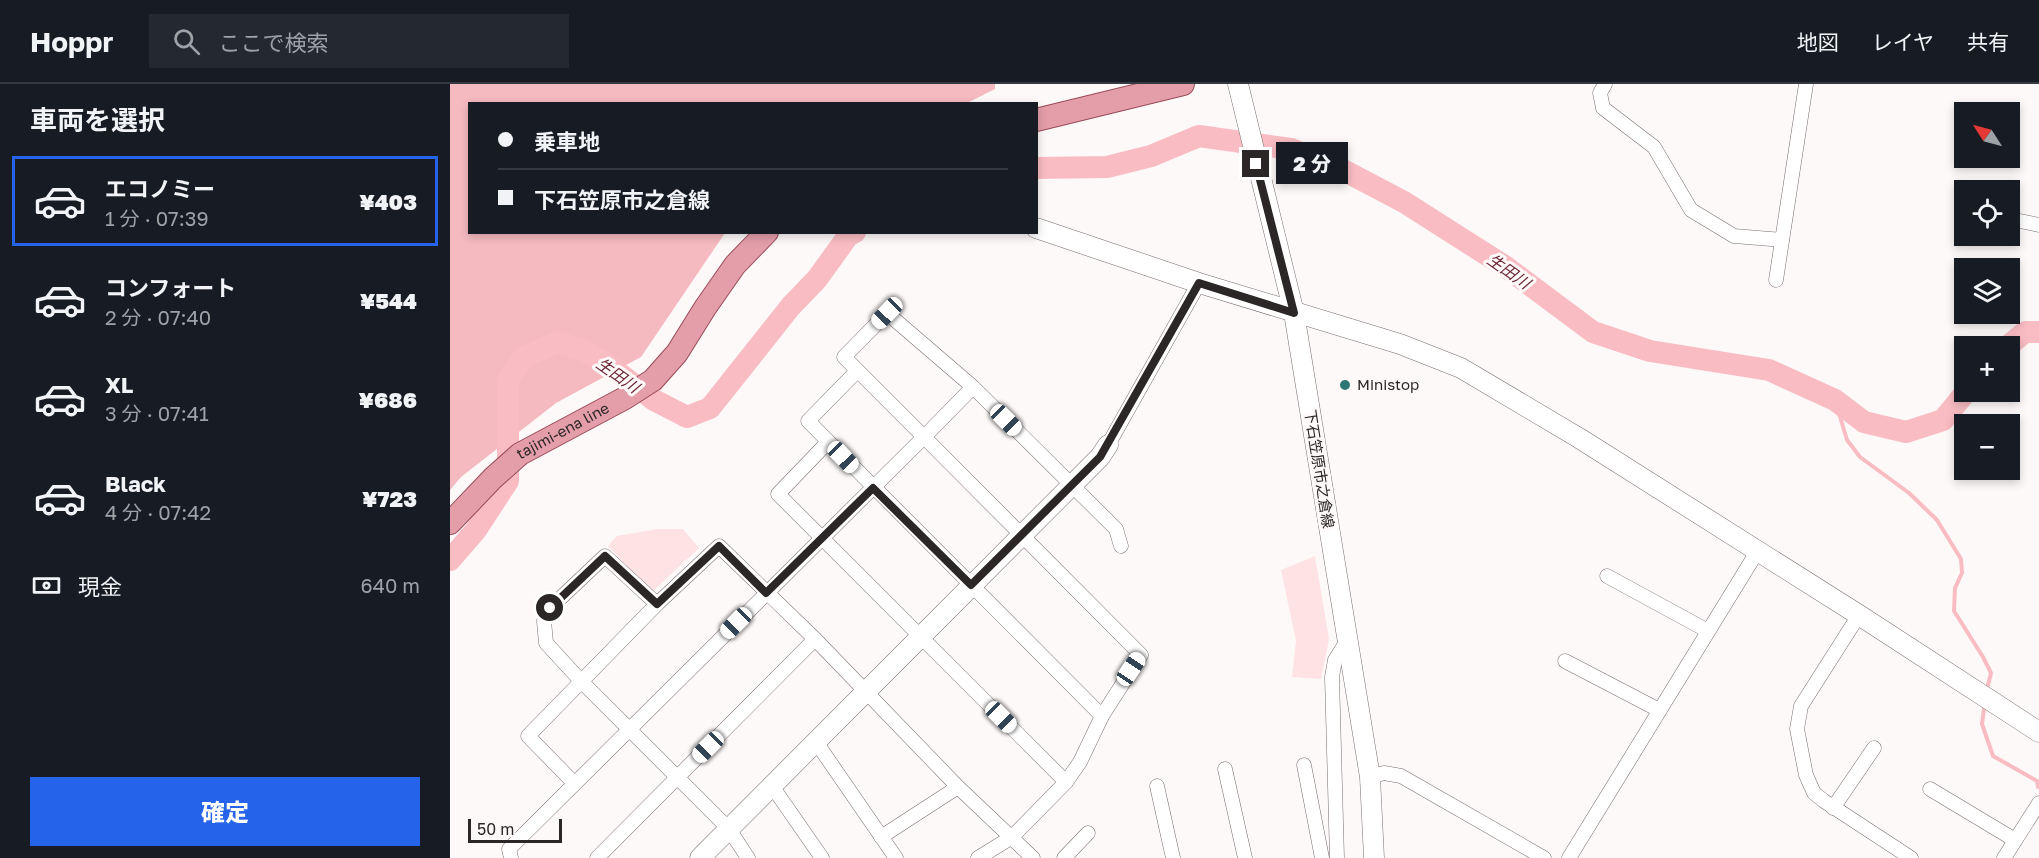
<!DOCTYPE html>
<html lang="ja">
<head>
<meta charset="utf-8">
<style>
	:root { --surface:#171b24; --page:#242831; --text:#f1f3f6; --muted:#9ea1a6; --line:#363941; --accent:#2563eb }
	body { margin:0; font-family:"Golos Text","Noto Sans JP",sans-serif; background:var(--page); color:var(--text); height:100vh; display:flex; flex-direction:column; font-size:22px; white-space:nowrap }
	* { box-sizing:border-box; margin:0 }
	p { font-size:20px; color:var(--muted) }
	.icon { flex:none; width:33px; height:33px; fill:none; stroke:currentColor; stroke-width:2; stroke-linecap:round; stroke-linejoin:round }
	.map { position:relative; flex:1; overflow:hidden }
	.drawer { display:flex; flex-direction:column; background:var(--surface); width:450px }
	.drawer>* { flex:none }
	.hud { position:absolute; left:18px; top:18px; width:570px; height:132px; border-radius:0px; box-shadow:0 3px 9px #0003; display:grid; align-content:center; height:132px; padding:0 30px; background:var(--surface) }
	.needle { width:39px; rotate:306deg }
	.tools { position:absolute; left:1504px; top:18px; display:grid; gap:12px }
	.tools a { display:grid; place-items:center; width:66px; height:66px; border-radius:0px; background:var(--surface); box-shadow:0 3px 9px #0003; font-size:30px }
	.scale { position:absolute; left:18px; bottom:15px; width:94px; box-sizing:border-box; padding-left:6px; border:3px solid #2c2727; border-top:0; font-size:16px; line-height:21px; white-space:nowrap; color:#2c2727; -webkit-text-stroke:4px #fef9f9; paint-order:stroke }
	.end { position:absolute; width:27px; height:27px; margin:-14px; border:8px solid #2c2727; background:#fff; box-shadow:0 0 0 3px #fff }
	.from { border-radius:50% }
	.bubble { position:absolute; height:42px; border-radius:0px; background:var(--surface); box-shadow:0 3px 9px #0003; font-size:20px; font-weight:800; line-height:42px; text-align:center }
	.car { position:absolute; width:18px; height:36px; margin:-18px -9px; border-radius:8px; box-shadow:0 0 4px 2px #0007; background:linear-gradient(#fff 24%,#345 0 40%,#fff 0 76%,#345 0 86%,#fff 0) }
	.hud b { display:flex; align-items:center; gap:21px; height:57px; font-size:22px }
	.hud b+b { border-top:2px solid var(--line) }
	.hud i { width:15px; height:15px; background:var(--text) }
	ul { padding:0; list-style:none }
	li { display:flex; align-items:center; gap:18px; height:90px; margin:0 12px 9px; padding:0 18px; border:3px solid transparent; border-radius:0px }
	li div { flex:1 }
	li b { display:block; font-size:22px }
	li em { font-style:normal; font-weight:800 }
	li.active { border-color:var(--accent) }
	li>.icon { width:54px; height:54px; stroke-width:1.5 }
	h2 { padding:0 30px; font-size:27px; line-height:72px }
	.pay { display:flex; align-items:center; gap:15px; height:66px; padding:0 30px; font-size:22px }
	.pay p { margin-inline-start:auto }
	.action { display:flex; gap:12px; margin-top:auto; padding:12px 30px }
	.action a { flex:1; height:69px; border-radius:0px; background:var(--accent); color:#fff; font-size:24px; font-weight:800; line-height:69px; text-align:center }
	header { display:flex; align-items:center; gap:36px; box-sizing:border-box; height:84px; padding:0 30px; background:var(--surface); border-bottom:2px solid var(--line) }
	header strong { font-size:28px }
	nav { display:flex; gap:33px; margin-inline-start:auto; font-size:21px }
	.search { width:420px; height:54px; background:var(--page); display:flex; align-items:center; gap:15px; box-sizing:border-box; padding:0 21px; border-radius:0px; color:var(--muted); font-size:22px }
	main { display:flex; flex:1; min-height:0 }
	.map>svg:first-child { display:block }
</style>
</head>
<body>
<header>
<strong>Hoppr</strong>
<div class="search"><svg class="icon" aria-label="search" viewBox="0 0 24 24"><circle cx="10" cy="10" r="6"/><path d="M15 15l6 6"/></svg>ここで検索</div>
<nav><a>地図</a><a>レイヤ</a><a>共有</a></nav>
</header>
<main>
<section class="drawer">
<h2>車両を選択</h2>
<ul>
<li class="active"><svg class="icon" aria-label="car" viewBox="0 0 24 24"><path d="M5 17H2v-5l4-1 3-4h7l3 4 3 1v5h-3M9 17h6M6 11h13"/><circle cx="7" cy="17" r="2"/><circle cx="17" cy="17" r="2"/></svg><div><b>エコノミー</b><p>1 分 · 07:39</p></div><em>¥403</em></li>
<li><svg class="icon" aria-label="car" viewBox="0 0 24 24"><path d="M5 17H2v-5l4-1 3-4h7l3 4 3 1v5h-3M9 17h6M6 11h13"/><circle cx="7" cy="17" r="2"/><circle cx="17" cy="17" r="2"/></svg><div><b>コンフォート</b><p>2 分 · 07:40</p></div><em>¥544</em></li>
<li><svg class="icon" aria-label="car" viewBox="0 0 24 24"><path d="M5 17H2v-5l4-1 3-4h7l3 4 3 1v5h-3M9 17h6M6 11h13"/><circle cx="7" cy="17" r="2"/><circle cx="17" cy="17" r="2"/></svg><div><b>XL</b><p>3 分 · 07:41</p></div><em>¥686</em></li>
<li><svg class="icon" aria-label="car" viewBox="0 0 24 24"><path d="M5 17H2v-5l4-1 3-4h7l3 4 3 1v5h-3M9 17h6M6 11h13"/><circle cx="7" cy="17" r="2"/><circle cx="17" cy="17" r="2"/></svg><div><b>Black</b><p>4 分 · 07:42</p></div><em>¥723</em></li>
</ul>
<div class="pay"><svg class="icon" aria-label="cash" viewBox="0 0 24 24"><path d="M3 7h18v10H3z"/><circle cx="12" cy="12" r="2"/></svg>現金<p>640 m</p></div>
<div class="action"><a>確定</a></div>
</section>
<div class="map">
<svg width="1589" height="774" viewBox="0 0 1589 774">
	<rect width="100%" height="100%" fill="#fef9f9"/>
	<g fill="#fee2e4">
		<polygon points="207,445 233,445 249,464 202,508 158,462 167,452"/>
		<polygon points="865,472 879,555 871,595 842,593 846,557 831,486"/>
	</g>
	<polygon fill="#f5b9c0" points="0,0 545,0 545,5 515,20 20,20 20,148 275,149 191,273 106,319 11,393 0,406"/>
	<g fill="none" stroke-linecap="round" stroke-linejoin="round">
		<g stroke="#f9bcc3" stroke-width="4">
			<polyline points="1385,316 1397,356 1410,373 1459,409 1487,436 1511,475 1512,489 1505,504 1504,527 1533,573 1541,589 1538,601"/>
			<polyline points="1534,625 1532,640 1543,672 1587,697 1588,703"/>
		</g>
		<g stroke="#f9bcc3" stroke-width="22">
			<polyline points="586,84 657,83 701,72 749,52 841,65 893,86 954,118 1056,183 1143,248 1200,267 1319,286 1385,316 1414,338 1456,348 1493,336 1516,308"/>
			<polyline points="1558,262 1575,248 1589,248"/>
			<polyline points="0,476 26,446 58,397 58,296 74,273 108,258 135,267 157,280 204,316 237,333 260,324 341,222 367,195 398,152 405,148"/>
		</g>
		<defs>
			<g id="street">
				<polyline points="1155,0 1150,9 1153,24 1204,63 1241,126 1284,152 1332,156"/>
				<polyline points="1560,135 1589,141"/>
				<polyline points="1326,196 1356,0"/>
				<polyline points="407,287 358,337 652,632 630,678 616,698 562,753 528,774"/>
				<polyline points="523,303 437,229 394,273 474,353 523,303 666,445 671,462"/>
				<polyline points="378,358 328,410 616,698"/>
				<polyline points="658,361 749,199"/>
				<polyline points="1157,492 1258,547"/>
				<polyline points="207,520 155,472 100,524 94,537 96,559 131,597 279,745 298,774"/>
				<polyline points="1409,531 1351,622 1347,645 1356,691 1364,709 1374,717 1461,774"/>
				<polyline points="1115,577 1209,626"/>
				<polyline points="366,658 446,774"/>
				<polyline points="854,681 872,774"/>
				<polyline points="775,685 795,774"/>
				<polyline points="920,693 934,689 951,692 1094,774"/>
				<polyline points="124,699 78,652 207,520 269,462 365,555 508,703 583,774"/>
				<polyline points="322,702 372,774"/>
				<polyline points="707,702 723,774"/>
				<polyline points="1480,705 1565,756"/>
				<polyline points="1383,724 1424,664"/>
				<polyline points="431,753 508,703"/>
				<polyline points="61,774 59,765 474,353 691,571 652,632"/>
				<polyline points="147,774 365,555"/>
				<polyline points="614,774 638,749"/>
				<polyline points="887,774 882,593 885,576 897,557"/>
				<polyline points="1119,774 1307,468"/>
				<polyline points="1554,774 1589,719"/>
			</g>
			<g id="secondary">
				<polyline points="788,0 844,229 920,693 924,774"/>
				<polyline points="586,144 749,199 950,260 1011,284 1129,354 1409,531 1589,648"/>
				<polyline points="250,774 650,373 658,361"/>
			</g>
			<g id="primary">
				<polyline points="586,36 733,0"/>
				<path id="s1" d="M0,439l43,-45 27,-24 105,-56 28,-18 24,-27 28,-45 30,-43 32,-33"/>
			</g>
		</defs>
		<use href="#street" stroke="#796d6e" stroke-width="15"/>
		<use href="#secondary" stroke="#796d6e" stroke-width="21"/>
		<use href="#primary" stroke="#984a58" stroke-width="24"/>
		<use href="#street" stroke="#fff" stroke-width="14"/>
		<use href="#secondary" stroke="#fff" stroke-width="20"/>
		<use href="#primary" stroke="#e49eaa" stroke-width="22"/>
	</g>
	<g fill="none" stroke-linecap="round" stroke-linejoin="round">
		<polyline stroke="#2c2727" stroke-width="8" points="100,524 155,472 207,520 269,462 316,509 423,404 521,501 650,373 749,199 844,229 806,80"/>
	</g>
	<circle fill="#2e7774" stroke="#fef9f9" stroke-width="2" cx="895" cy="301" r="6"/>
	<g text-anchor="middle" stroke-width="6" stroke-linejoin="round" paint-order="stroke">
		<g font-size="15" fill="#2c2727" stroke="#fef9f9" text-anchor="start">
			<text x="907" y="306">Ministop</text>
		</g>
		<g font-size="15" fill="#2c2727" stroke="#fef9f9">
			<text dy="5" stroke="none"><textPath href="#s1" startOffset="147">tajimi-ena line</textPath></text>
			<text transform="translate(869 385) rotate(81)" y="5">下石笠原市之倉線</text>
		</g>
		<g font-size="16" font-style="italic" fill="#6b2533" stroke="#fef9f9">
			<text transform="translate(1059 187) rotate(35)" y="6">生田川</text>
			<text transform="translate(168 291) rotate(35)" y="6">生田川</text>
		</g>
	</g>
</svg>
<div class="tools">
<a><svg class="needle" viewBox="-14 -14 28 28"><path d="M0-13l5 13h-10z" fill="#e53935"/><path d="M0 13l5-13h-10z" fill="#9ea1a6"/></svg></a>
<a><svg class="icon" aria-label="locate" viewBox="0 0 24 24"><circle cx="12" cy="12" r="6"/><path d="M12 2v4M12 18v4M2 12h4M18 12h4"/></svg></a>
<a><svg class="icon" aria-label="layers" viewBox="0 0 24 24"><path d="M12 4l9 5-9 5-9-5zM3 14l9 5 9-5"/></svg></a>
<a>+</a>
<a>−</a>
</div>
<div class="scale">50 m</div>
<i class="end from" style="left:100px;top:524px"></i>
<i class="end" style="left:806px;top:80px"></i>
<div class="bubble" style="left:826px;top:58px;width:72px">2 分</div>
<i class="car" style="left:437px;top:229px;rotate:224deg"></i>
<i class="car" style="left:556px;top:336px;rotate:135deg"></i>
<i class="car" style="left:393px;top:373px;rotate:136deg"></i>
<i class="car" style="left:286px;top:539px;rotate:225deg"></i>
<i class="car" style="left:681px;top:585px;rotate:34deg"></i>
<i class="car" style="left:551px;top:633px;rotate:135deg"></i>
<i class="car" style="left:258px;top:663px;rotate:225deg"></i>
<div class="hud">
<b><i class="from"></i>乗車地</b>
<b><i></i>下石笠原市之倉線</b>
</div>
</div>
</main>
</body>
</html>
